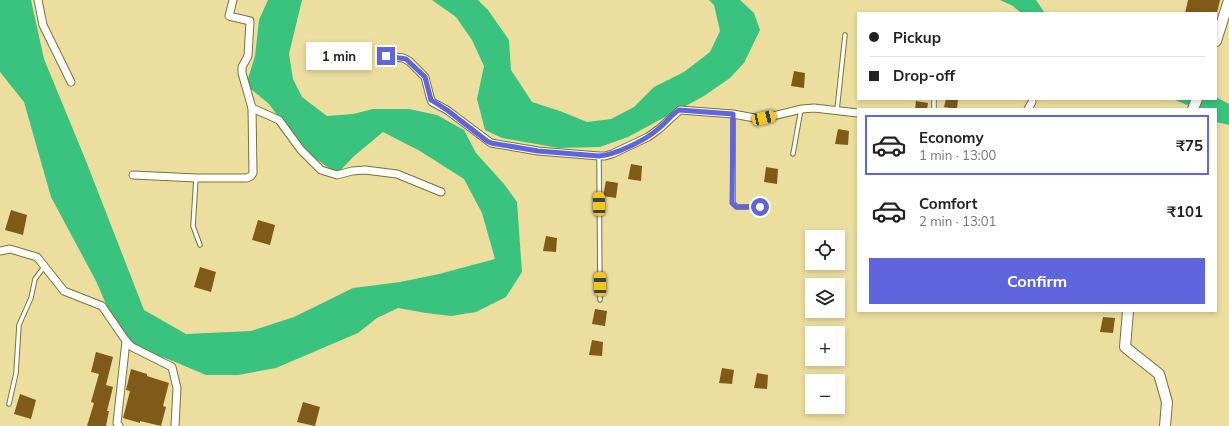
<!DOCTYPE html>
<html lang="en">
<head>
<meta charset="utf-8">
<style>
	:root { --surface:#fff; --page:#f6f6f6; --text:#222; --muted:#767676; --line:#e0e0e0; --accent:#5f65dd }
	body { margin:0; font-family:Mulish,sans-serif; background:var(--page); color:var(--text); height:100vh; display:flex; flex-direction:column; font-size:15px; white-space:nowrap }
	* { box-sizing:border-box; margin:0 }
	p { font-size:13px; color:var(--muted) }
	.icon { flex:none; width:22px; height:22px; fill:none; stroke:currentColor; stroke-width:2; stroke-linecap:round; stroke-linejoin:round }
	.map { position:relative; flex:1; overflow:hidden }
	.panel { position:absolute; left:857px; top:108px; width:360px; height:204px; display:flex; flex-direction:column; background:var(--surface); border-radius:0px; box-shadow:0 2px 6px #0003 }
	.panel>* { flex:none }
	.guide { position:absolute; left:857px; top:12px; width:360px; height:88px; border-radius:0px; box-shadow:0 2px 6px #0003; display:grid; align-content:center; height:88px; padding:0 12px; background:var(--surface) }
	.fabs { position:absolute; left:805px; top:230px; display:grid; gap:8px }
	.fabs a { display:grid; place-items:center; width:40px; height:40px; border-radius:0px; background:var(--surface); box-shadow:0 2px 6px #0003; font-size:20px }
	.end { position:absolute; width:18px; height:18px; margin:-9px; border:5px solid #5f65dd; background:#fff; box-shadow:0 0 0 2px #fff }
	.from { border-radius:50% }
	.bubble { position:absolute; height:28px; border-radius:0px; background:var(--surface); box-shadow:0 2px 6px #0003; font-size:13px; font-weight:700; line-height:28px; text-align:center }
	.car { position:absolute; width:12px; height:24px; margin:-12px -6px; border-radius:5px; box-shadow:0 0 3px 1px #0007; background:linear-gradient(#f5c518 24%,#345 0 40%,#f5c518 0 76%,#345 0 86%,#f5c518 0) }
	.guide b { display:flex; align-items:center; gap:14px; height:38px; font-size:15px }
	.guide b+b { border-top:1px solid var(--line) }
	.guide i { width:10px; height:10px; background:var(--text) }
	ul { padding:7px 0 0; list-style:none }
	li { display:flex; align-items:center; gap:12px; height:60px; margin:0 8px 6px; padding:0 4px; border:2px solid transparent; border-radius:0px }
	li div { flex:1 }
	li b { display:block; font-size:15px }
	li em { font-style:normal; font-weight:700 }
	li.active { border-color:var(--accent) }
	li>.icon { width:36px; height:36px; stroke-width:1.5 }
	.cta { display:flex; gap:8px; margin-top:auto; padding:8px 12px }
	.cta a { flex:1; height:46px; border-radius:0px; background:var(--accent); color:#fff; font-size:16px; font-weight:700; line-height:46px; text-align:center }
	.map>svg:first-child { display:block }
</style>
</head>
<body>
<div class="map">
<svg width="1229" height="426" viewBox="0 0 1229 426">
	<rect width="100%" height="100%" fill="#ecde9f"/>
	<g fill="#39c37f">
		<polygon points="0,0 31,0 44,59 86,161 144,310 186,334 251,331 294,317 353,288 400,282 439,274 495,259 482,213 464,179 420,151 383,132 353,157 337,174 301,148 269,104 246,85 255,56 259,20 268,0 302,0 289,54 293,79 302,97 327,116 353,114 373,109 409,109 437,115 464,130 476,153 504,184 517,202 522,272 506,297 476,312 451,316 426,313 398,308 377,318 358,333 276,368 238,375 206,375 168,359 137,349 113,320 96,281 51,197 24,102 0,72"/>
		<polygon points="432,0 478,0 488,10 509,40 511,70 532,102 560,111 587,122 611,119 634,107 654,87 684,72 710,52 720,31 714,5 709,0 740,0 754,13 760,30 744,63 730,78 704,96 628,137 600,147 559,148 502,138 485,130 477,99 484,66 472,40 456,17"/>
		<polygon points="1000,0 1036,0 1045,13 1021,13 1013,6"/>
		<polygon points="1216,97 1229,104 1229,125 1216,122 1216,109 1193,109 1187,105 1173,99 1143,99 1216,99"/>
	</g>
	<g fill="#7f5a19">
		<polygon points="1188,0 1220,0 1217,13 1185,13"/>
		<polygon points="794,71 805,73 804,88 791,86"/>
		<polygon points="946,99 958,99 957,109 944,107"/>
		<polygon points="916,101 928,103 927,109 915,109"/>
		<polygon points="838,129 849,131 848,145 835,144"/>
		<polygon points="631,164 642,166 641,181 628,179"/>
		<polygon points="766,167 778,169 777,184 764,182"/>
		<polygon points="606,181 618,183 616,198 603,196"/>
		<polygon points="11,210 27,215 23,235 5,230"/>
		<polygon points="258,220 275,225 270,245 252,240"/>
		<polygon points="546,236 557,238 556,252 543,251"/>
		<polygon points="200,267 216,272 211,292 194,287"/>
		<polygon points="595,309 607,311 605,326 592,324"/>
		<polygon points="1103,317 1115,318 1113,333 1100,332"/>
		<polygon points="592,340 603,342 602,356 589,355"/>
		<polygon points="96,352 113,357 106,385 113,387 107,411 109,411 106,426 87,426 94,403 91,402 99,374 91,372"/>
		<polygon points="722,368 734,370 732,384 719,383"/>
		<polygon points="131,369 147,374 147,376 169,383 163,406 166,407 161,426 140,421 140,423 123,418 130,391 126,390"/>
		<polygon points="757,373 768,375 767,389 754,388"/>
		<polygon points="20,394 36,400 31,419 14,414"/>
		<polygon points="303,402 320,407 315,426 297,422"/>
	</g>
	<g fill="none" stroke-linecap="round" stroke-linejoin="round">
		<defs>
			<g id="lane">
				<polyline points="934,109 934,99"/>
				<polyline points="837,110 845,35"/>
				<polyline points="733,114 733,203 737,207 760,207"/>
				<polyline points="793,154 801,109"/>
				<polyline points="599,156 600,300"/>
				<polyline points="196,178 193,226 200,245"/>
				<polyline points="9,404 16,373 19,325 31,298 35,279 44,267"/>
			</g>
			<g id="street">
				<polyline points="38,0 43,25 71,82"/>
				<polyline points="233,0 229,16 250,21 248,56 242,67 242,73 252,108 279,120 301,150 321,170 337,175 352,171 365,170 397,174 441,192"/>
				<polyline points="386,56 403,58 409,61 425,77 430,97 432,102 447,110 491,143 538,151 599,156 605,156 612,154 648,137 659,129 680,110 733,114 760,119 802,109 814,108 858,113"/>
				<polyline points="1028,109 1032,102"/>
				<polyline points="133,175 196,178 247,178 251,176 253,173 252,108"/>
				<polyline points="0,251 10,249 37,257 64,291 102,306 126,341 132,347 172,367 177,388 175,426"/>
				<polyline points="119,426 117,423 126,341"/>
			</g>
			<g id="secondary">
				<polyline points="1216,41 1229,0"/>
				<polyline points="1193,109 1197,99"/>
				<polyline points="1128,311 1125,347 1159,374 1167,402 1165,426"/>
			</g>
		</defs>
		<use href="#lane" stroke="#7e7134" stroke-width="5.5"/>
		<use href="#street" stroke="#7e7134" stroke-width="9"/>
		<use href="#secondary" stroke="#7e7134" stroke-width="12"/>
		<use href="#lane" stroke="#fff" stroke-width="3.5"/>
		<use href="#street" stroke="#fff" stroke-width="7"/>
		<use href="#secondary" stroke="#fff" stroke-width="10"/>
	</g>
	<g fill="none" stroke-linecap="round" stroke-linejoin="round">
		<path stroke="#5f65dd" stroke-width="5" d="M386,56l20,3 17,16 2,2 6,23 16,10 40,31 4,2 47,8 61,5c16,-1 47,-16 59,-27 8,-6 13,-14 21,-19l54,4 -1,89 4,4h24"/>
	</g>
</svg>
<div class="fabs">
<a><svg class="icon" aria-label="locate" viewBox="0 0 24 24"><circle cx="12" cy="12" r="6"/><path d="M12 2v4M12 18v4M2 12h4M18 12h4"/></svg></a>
<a><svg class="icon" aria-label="layers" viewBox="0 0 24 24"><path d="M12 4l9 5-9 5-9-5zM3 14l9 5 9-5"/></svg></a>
<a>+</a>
<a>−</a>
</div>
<i class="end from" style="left:760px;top:207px"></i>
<i class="end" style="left:386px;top:56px"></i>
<div class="bubble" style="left:306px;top:42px;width:66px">1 min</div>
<i class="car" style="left:764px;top:118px;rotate:77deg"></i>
<i class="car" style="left:599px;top:204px;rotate:359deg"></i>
<i class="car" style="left:600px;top:284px;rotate:359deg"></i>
<div class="guide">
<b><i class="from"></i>Pickup</b>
<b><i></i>Drop-off</b>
</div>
<section class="panel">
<ul>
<li class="active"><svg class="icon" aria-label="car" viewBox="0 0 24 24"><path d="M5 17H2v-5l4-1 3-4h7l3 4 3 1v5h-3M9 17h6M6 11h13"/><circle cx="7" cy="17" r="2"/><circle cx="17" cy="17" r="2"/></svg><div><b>Economy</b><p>1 min · 13:00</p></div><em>₹75</em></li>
<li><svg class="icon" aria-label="car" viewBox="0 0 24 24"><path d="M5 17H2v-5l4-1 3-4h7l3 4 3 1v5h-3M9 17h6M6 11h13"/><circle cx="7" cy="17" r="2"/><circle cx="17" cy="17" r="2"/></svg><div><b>Comfort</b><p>2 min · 13:01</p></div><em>₹101</em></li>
</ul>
<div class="cta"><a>Confirm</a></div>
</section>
</div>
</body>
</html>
